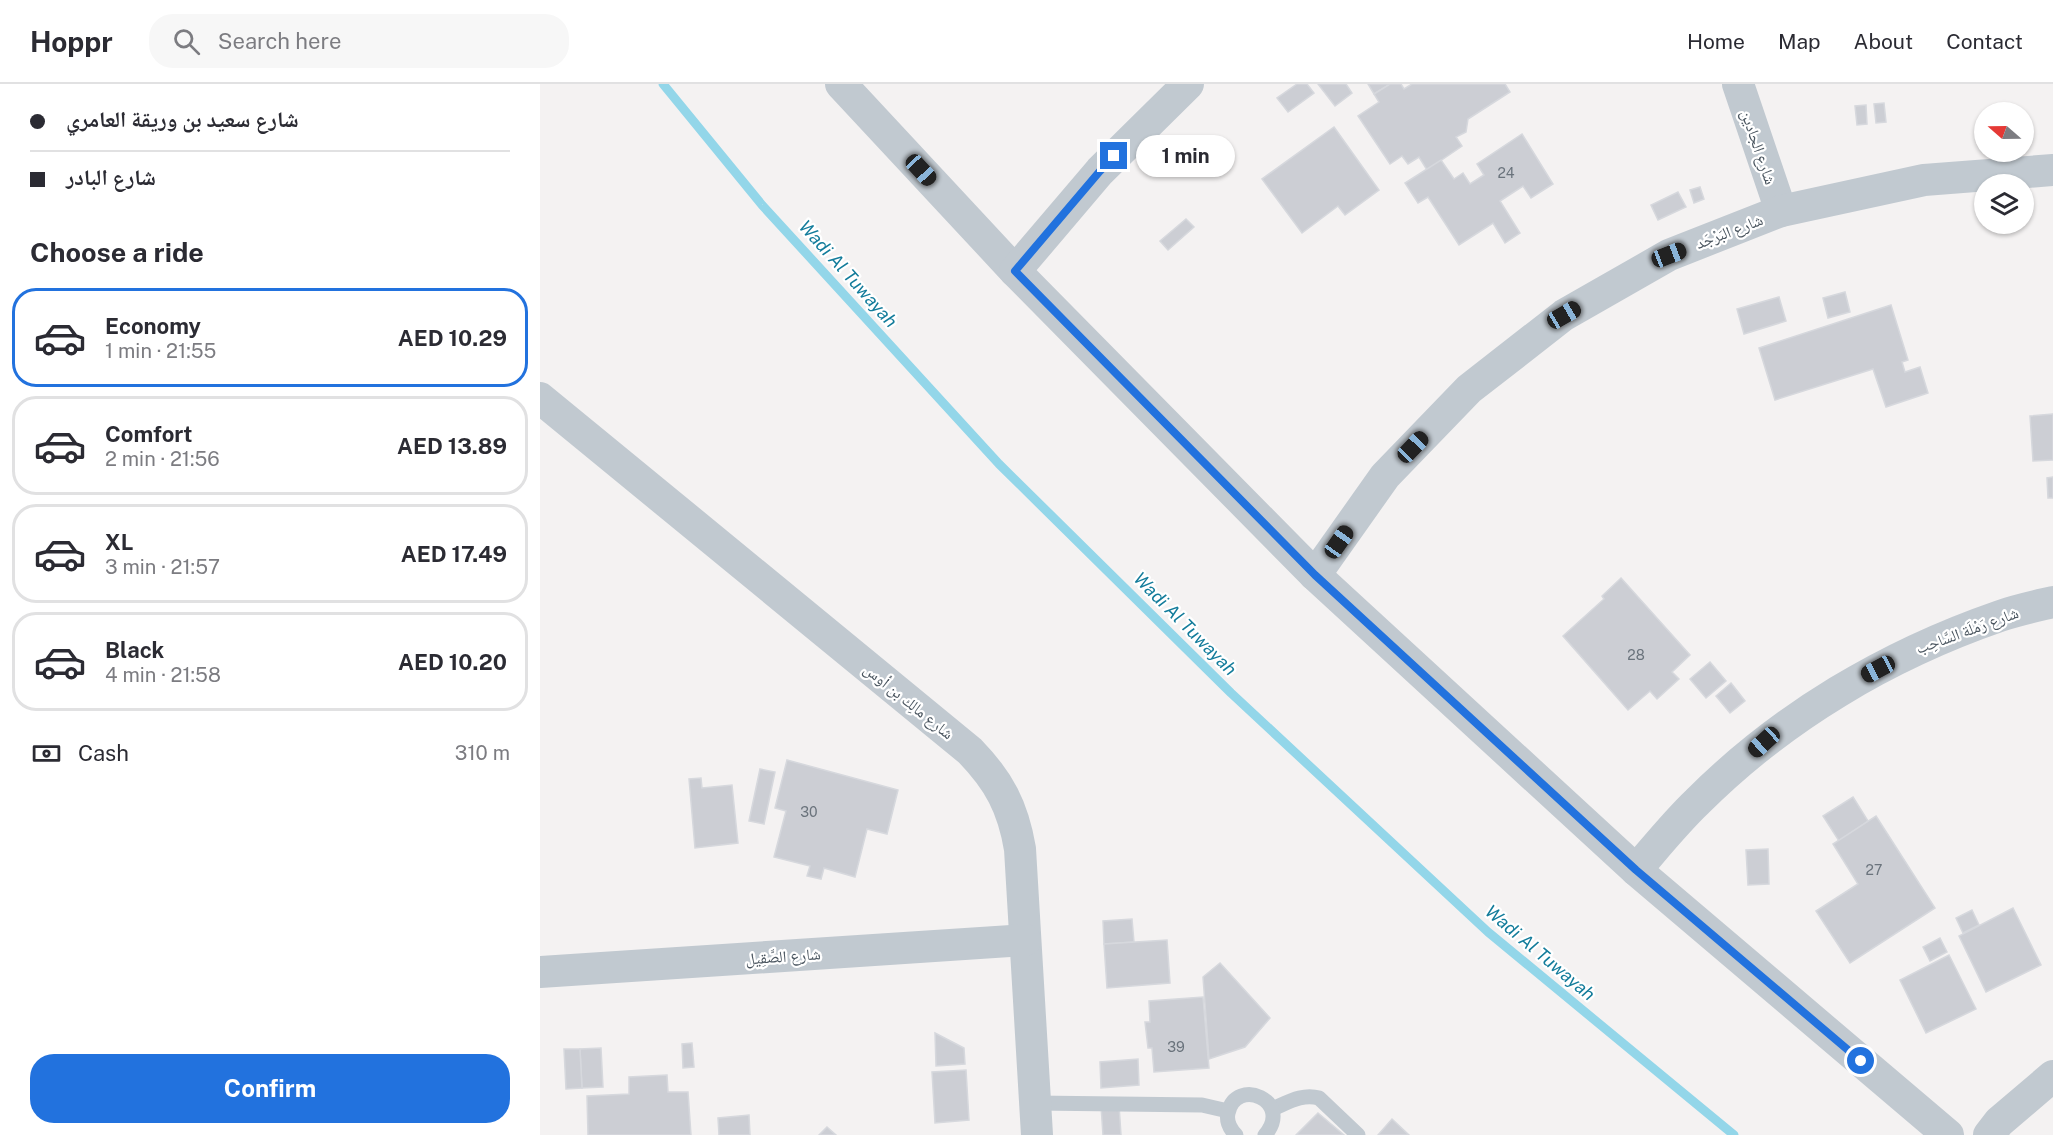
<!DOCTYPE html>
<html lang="en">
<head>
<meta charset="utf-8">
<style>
	:root { --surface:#fff; --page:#f7f7f7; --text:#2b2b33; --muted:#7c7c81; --line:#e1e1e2; --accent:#2272de }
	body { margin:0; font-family:"Public Sans","Noto Naskh Arabic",sans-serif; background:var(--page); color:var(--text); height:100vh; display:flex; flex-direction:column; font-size:22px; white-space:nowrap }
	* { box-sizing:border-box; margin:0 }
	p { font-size:20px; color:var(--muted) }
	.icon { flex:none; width:33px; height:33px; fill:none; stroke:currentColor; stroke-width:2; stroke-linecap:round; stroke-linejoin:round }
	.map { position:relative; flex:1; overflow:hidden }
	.side { display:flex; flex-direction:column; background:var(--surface); width:540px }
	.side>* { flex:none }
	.top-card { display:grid; align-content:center; height:132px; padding:0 30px; background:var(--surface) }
	.needle { width:39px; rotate:290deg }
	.buttons { position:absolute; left:1434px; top:18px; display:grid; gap:12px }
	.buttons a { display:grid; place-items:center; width:60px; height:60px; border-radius:50%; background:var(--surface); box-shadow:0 2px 4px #0004; font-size:30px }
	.end { position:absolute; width:27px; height:27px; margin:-14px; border:8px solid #2272de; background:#fff; box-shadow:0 0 0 3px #fff }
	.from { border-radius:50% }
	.bubble { position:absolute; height:42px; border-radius:21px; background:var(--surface); box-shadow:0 2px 4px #0004; font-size:20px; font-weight:700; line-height:42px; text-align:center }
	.car { position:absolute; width:18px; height:36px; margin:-18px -9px; border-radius:8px; box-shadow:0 0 4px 2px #0007; background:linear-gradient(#222 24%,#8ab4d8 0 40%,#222 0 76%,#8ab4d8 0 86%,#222 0) }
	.top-card b { display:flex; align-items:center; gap:21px; height:57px; font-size:22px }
	.top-card b+b { border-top:2px solid var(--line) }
	.top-card i { width:15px; height:15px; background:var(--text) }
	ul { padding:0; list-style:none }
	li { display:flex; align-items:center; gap:18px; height:99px; margin:0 12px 9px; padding:0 18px; border:3px solid var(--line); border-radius:24px }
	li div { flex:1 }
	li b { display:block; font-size:22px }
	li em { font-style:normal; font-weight:700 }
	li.on { border-color:var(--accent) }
	li>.icon { width:54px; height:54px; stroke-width:1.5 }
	h2 { padding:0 30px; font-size:27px; line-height:72px }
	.pay { display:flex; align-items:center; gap:15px; height:66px; padding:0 30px; font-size:22px }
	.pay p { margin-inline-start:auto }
	.cta { display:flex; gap:12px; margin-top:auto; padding:12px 30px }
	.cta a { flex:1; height:69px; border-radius:24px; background:var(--accent); color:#fff; font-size:24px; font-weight:700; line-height:69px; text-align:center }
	header { display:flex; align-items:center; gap:36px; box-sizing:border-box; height:84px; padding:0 30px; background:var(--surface); border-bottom:2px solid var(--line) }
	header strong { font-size:28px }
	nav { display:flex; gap:33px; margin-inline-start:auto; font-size:21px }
	.search { width:420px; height:54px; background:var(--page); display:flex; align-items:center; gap:15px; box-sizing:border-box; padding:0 21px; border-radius:24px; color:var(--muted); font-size:22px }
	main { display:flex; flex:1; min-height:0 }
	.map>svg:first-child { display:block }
</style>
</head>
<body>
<header>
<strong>Hoppr</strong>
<div class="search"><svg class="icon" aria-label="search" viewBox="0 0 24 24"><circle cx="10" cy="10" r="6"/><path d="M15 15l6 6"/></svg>Search here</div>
<nav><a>Home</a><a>Map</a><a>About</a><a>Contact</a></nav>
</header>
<main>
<section class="side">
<div class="top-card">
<b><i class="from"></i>شارع سعيد بن وريقة العامري</b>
<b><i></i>شارع البادر</b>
</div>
<h2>Choose a ride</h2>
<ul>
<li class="on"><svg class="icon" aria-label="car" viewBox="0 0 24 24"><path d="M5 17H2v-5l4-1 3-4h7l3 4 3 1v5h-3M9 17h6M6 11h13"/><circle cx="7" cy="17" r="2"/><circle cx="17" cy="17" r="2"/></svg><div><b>Economy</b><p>1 min · 21:55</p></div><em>AED 10.29</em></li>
<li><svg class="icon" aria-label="car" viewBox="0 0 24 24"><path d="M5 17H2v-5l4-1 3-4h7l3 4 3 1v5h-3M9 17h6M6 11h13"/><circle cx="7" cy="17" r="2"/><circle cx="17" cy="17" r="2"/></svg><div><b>Comfort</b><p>2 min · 21:56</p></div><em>AED 13.89</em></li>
<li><svg class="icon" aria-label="car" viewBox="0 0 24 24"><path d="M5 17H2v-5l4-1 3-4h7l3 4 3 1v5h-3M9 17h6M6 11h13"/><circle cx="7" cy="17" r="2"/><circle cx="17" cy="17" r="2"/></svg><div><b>XL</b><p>3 min · 21:57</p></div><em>AED 17.49</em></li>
<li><svg class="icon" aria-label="car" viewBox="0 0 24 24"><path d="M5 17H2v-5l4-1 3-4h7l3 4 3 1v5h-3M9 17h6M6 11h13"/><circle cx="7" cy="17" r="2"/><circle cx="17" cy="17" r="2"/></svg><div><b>Black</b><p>4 min · 21:58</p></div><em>AED 10.20</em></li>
</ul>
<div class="pay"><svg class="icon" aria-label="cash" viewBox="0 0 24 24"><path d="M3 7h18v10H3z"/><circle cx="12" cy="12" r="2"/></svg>Cash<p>310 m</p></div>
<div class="cta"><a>Confirm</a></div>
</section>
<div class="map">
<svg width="1513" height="1051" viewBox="0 0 1513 1051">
	<rect width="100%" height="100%" fill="#f4f2f2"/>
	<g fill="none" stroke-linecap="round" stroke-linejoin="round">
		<polyline stroke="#93d6e9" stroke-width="9" points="123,0 222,121 459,380 691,609 948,848 1194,1051"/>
	</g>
	<g fill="#ccced4" stroke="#d6d8dd" stroke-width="1.5">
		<polygon points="757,0 767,0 774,9 748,28 737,14"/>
		<polygon points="778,0 806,0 812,9 795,22"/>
		<polygon points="828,0 850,0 834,10"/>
		<polygon points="850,0 861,0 864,5 872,0 965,0 970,8 928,35 926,48 916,53 922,62 887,86 879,73 868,80 862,72 850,80 818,32 839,18 834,10"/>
		<polygon points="1344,19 1346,38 1336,39 1334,20"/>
		<polygon points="1326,21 1327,40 1317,41 1315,22"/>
		<polygon points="794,43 839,106 805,131 798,122 762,149 722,95"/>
		<polygon points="982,50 1013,100 991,114 983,102 960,117 980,149 965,159 953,139 919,161 888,113 878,119 865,99 901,76 914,95 923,89 930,100 944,91 937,80"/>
		<polygon points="1160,103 1164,115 1154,119 1150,106"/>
		<polygon points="1138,108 1146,123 1118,136 1111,121"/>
		<polygon points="646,135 654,143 628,166 620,157"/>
		<polygon points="1305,208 1310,228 1288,234 1283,214"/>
		<polygon points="1239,213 1246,237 1204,250 1197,225"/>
		<polygon points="1351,221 1368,276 1362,278 1365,288 1380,283 1388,309 1346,323 1333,285 1235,316 1219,264"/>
		<polygon points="1513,330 1513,376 1493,377 1490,332"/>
		<polygon points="1513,393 1513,414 1508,414 1507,394"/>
		<polygon points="1081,494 1150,571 1132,588 1139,595 1117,615 1110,607 1088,626 1023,552 1064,515 1062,512"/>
		<polygon points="1170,578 1186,597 1166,614 1150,595"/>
		<polygon points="1191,599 1205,617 1190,629 1176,612"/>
		<polygon points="247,676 358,706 347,750 327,745 315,793 284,784 281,795 267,792 270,782 234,773 246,727 235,724"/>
		<polygon points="220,685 235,688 224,740 209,737"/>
		<polygon points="161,694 162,704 192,701 198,759 155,764 149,695"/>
		<polygon points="1313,713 1328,737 1299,757 1283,732"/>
		<polygon points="1336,732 1395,824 1310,879 1276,827 1318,800 1293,760"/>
		<polygon points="1228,765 1229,800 1208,801 1206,766"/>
		<polygon points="1473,824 1501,881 1446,908 1419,852"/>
		<polygon points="1432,826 1439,841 1423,849 1416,834"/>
		<polygon points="592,835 594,858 564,860 563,837"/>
		<polygon points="1400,854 1407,868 1390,877 1383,863"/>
		<polygon points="627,856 630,899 567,904 564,860"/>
		<polygon points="1409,871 1436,925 1386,949 1360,896"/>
		<polygon points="680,879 730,934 705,963 669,975 663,893"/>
		<polygon points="663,913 669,984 614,988 612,964 608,964 605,938 610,938 609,917"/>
		<polygon points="395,949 424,964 425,980 396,982"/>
		<polygon points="152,959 154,983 143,984 142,960"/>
		<polygon points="61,964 63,1003 42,1004 40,965"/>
		<polygon points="24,965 40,965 42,1004 26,1005"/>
		<polygon points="598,975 599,1001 561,1004 560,978"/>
		<polygon points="426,986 429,1036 395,1039 392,988"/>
		<polygon points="127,991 128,1008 148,1008 151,1051 48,1051 47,1012 89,1010 89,993"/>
		<polygon points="579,1021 581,1051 563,1051 561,1022"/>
		<polygon points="778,1029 804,1051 756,1051"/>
		<polygon points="209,1031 210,1051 179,1051 178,1034"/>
		<polygon points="852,1035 869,1051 838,1051"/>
		<polygon points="287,1043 296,1051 279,1051"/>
	</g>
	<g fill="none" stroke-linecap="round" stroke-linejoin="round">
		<g stroke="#c1c9d0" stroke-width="15">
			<polyline points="495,1019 662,1021 688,1027"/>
			<path d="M732,1025c15,-6 30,-16 47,-11l39,37"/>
			<path d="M696,1051c-6,-6 -10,-13 -8,-22 8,-37 66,-12 37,22"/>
		</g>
		<g stroke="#c1c9d0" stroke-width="32">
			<polyline points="301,0 475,187 775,491 1096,786 1408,1051"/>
			<polyline points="1198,0 1241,127"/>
			<polyline points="475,187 560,87 648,0"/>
			<path d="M0,314l430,353c29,30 43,56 50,98l17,286"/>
			<polyline points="775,491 845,392 929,305 1024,231 1129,171 1241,127 1384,96 1513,86"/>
			<path d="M1096,786c20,-23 39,-47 61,-68 85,-85 190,-147 303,-186 17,-6 36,-10 53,-14"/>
			<polyline points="0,888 485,856"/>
			<polyline points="1449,1051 1459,1038 1513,992"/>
		</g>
	</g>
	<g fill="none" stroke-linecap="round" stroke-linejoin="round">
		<polyline stroke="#2272de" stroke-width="8" points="574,72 560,87 475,187 775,491 1096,786 1321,977"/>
	</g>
	<g text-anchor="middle" stroke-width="4.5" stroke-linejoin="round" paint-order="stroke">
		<g font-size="14" fill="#6a737c">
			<text x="966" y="94">24</text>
			<text x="1096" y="576">28</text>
			<text x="269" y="733">30</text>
			<text x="1334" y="791">27</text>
			<text x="636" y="968">39</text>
		</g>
		<g font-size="16" fill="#4a555f" stroke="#fff">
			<text transform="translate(1219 63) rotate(71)" y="6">شارع الجادين</text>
			<text transform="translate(1189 147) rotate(-21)" y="6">شارع البَرْجَد</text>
			<text transform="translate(1427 546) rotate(-20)" y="6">شارع رَمْلَة السَّاحِب</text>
			<text transform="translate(369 617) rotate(39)" y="6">شارع مالِك بن أوس</text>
			<text transform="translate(243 872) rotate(-4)" y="6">شارع الصَّقِيل</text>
		</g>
		<g font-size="18" font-style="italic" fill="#137c9b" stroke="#fff">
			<text transform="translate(308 190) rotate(48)" y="6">Wadi Al Tuwayah</text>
			<text transform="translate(645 540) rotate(45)" y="6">Wadi Al Tuwayah</text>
			<text transform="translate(1000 869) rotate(40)" y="6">Wadi Al Tuwayah</text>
		</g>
	</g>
</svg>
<div class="buttons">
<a><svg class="needle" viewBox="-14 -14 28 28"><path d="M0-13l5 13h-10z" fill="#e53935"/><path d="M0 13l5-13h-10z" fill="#7c7c81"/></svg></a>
<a><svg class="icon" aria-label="layers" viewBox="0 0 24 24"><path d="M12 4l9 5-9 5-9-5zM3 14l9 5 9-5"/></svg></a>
</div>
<i class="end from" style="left:1321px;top:977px"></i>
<i class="end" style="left:574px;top:72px"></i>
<div class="bubble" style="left:596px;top:51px;width:99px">1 min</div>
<i class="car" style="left:381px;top:86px;rotate:137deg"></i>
<i class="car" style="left:1129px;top:171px;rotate:69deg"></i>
<i class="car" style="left:1024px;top:231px;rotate:60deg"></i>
<i class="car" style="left:873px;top:363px;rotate:44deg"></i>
<i class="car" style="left:799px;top:458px;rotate:35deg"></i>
<i class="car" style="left:1338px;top:585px;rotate:242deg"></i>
<i class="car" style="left:1224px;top:658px;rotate:228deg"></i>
</div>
</main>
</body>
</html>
